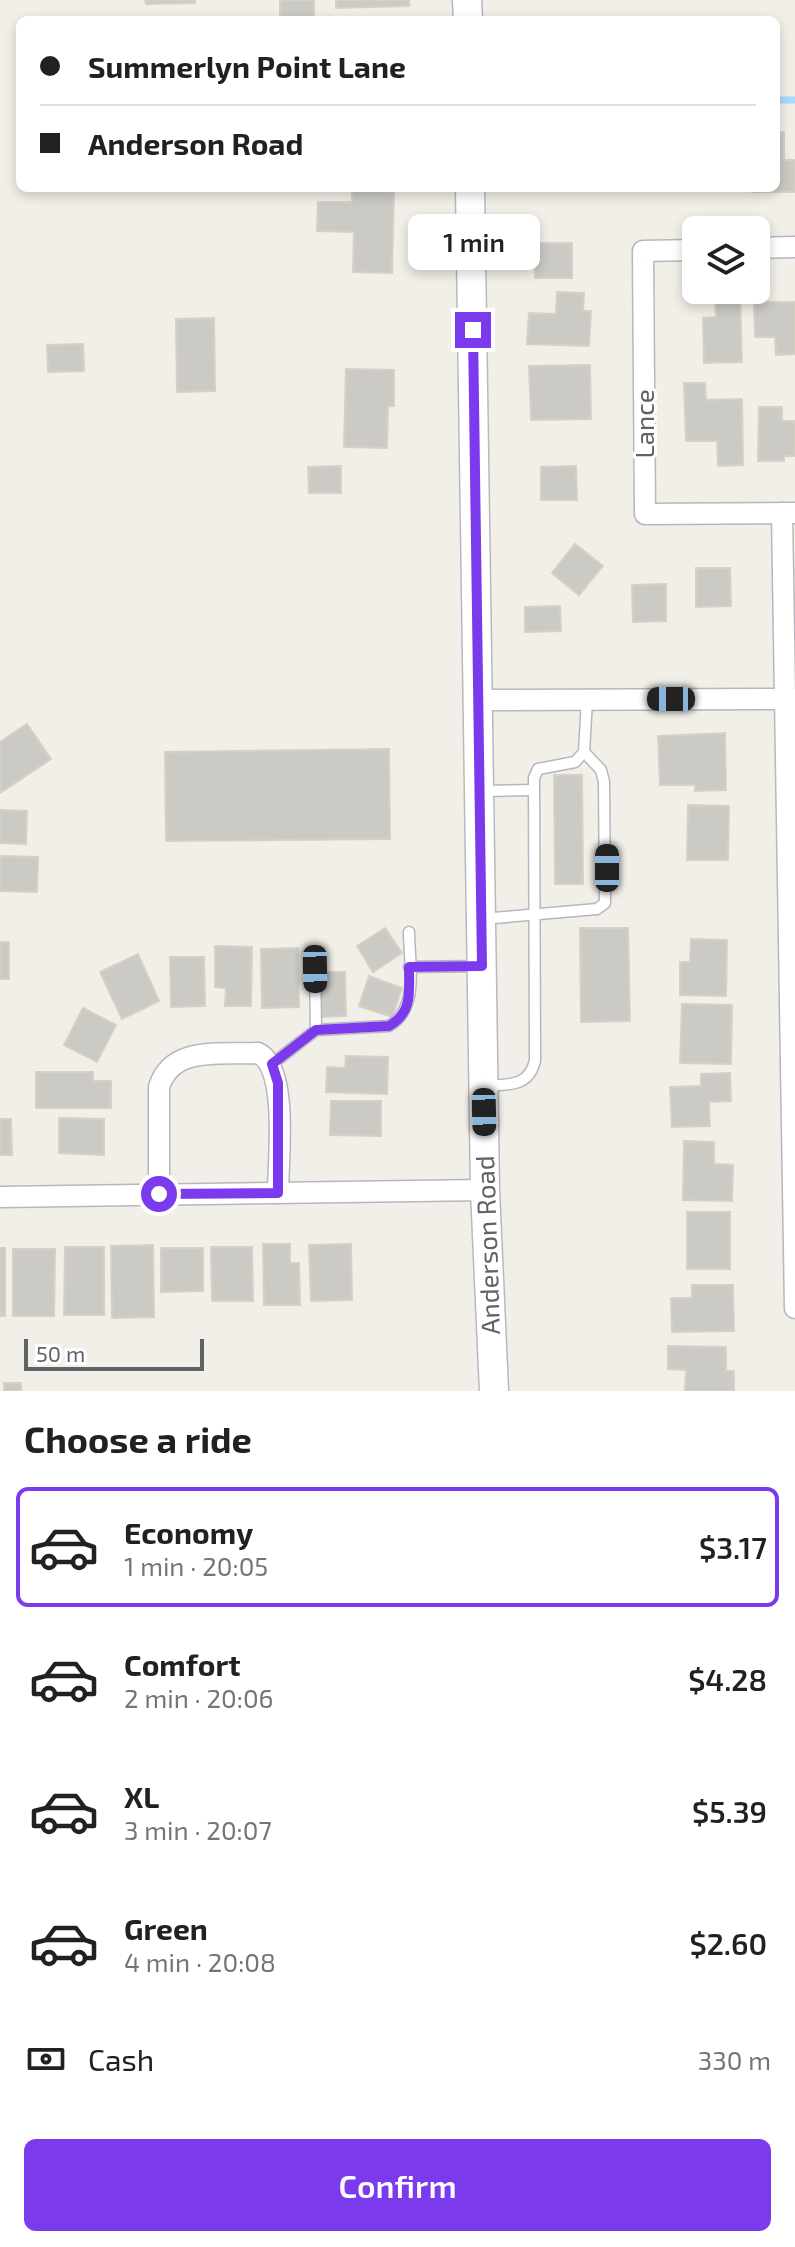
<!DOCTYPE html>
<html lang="en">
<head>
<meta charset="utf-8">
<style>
	:root { --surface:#fff; --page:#f6f6f6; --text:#202124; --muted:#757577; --line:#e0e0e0; --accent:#7c3aed }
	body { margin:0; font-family:"Exo 2",sans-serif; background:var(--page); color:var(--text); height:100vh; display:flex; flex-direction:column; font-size:30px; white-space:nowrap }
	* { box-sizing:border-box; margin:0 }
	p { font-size:26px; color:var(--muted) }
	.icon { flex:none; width:44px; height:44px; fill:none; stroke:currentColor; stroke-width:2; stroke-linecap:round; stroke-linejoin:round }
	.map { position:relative; height:1391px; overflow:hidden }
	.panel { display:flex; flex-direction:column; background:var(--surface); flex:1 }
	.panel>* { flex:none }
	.top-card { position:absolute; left:16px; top:16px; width:764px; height:176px; border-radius:12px; box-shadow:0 4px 12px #0003; display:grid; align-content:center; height:176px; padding:0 24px; background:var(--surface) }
	.controls { position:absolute; left:682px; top:216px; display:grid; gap:16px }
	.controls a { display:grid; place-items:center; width:88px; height:88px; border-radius:12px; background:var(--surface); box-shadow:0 4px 12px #0003; font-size:40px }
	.scale { position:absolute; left:24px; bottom:20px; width:180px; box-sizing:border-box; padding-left:8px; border:4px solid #5f6368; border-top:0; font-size:22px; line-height:28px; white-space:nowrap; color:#5f6368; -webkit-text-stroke:6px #fff; paint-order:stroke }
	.end { position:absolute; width:36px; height:36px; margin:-18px; border:10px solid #7c3aed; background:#fff; box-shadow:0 0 0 4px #fff }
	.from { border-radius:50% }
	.bubble { position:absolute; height:56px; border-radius:12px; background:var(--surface); box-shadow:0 4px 12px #0003; font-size:26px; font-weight:600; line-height:56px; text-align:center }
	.car { position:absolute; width:24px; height:48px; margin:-24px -12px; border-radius:10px; box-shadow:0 0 6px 2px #0007; background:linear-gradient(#222 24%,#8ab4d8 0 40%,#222 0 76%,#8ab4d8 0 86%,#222 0) }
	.top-card b { display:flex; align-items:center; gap:28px; height:76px; font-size:30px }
	.top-card b+b { border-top:2px solid var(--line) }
	.top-card i { width:20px; height:20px; background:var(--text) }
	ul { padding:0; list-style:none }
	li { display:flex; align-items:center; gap:24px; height:120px; margin:0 16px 12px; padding:0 8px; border:4px solid transparent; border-radius:12px }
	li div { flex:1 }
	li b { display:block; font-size:30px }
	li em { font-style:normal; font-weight:600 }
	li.active { border-color:var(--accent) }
	li>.icon { width:72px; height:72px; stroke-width:1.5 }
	h2 { padding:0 24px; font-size:36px; line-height:96px }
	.pay { display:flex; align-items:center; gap:20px; height:88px; padding:0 24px; font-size:30px }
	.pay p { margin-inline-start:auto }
	.primary-button { display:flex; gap:16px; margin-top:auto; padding:16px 24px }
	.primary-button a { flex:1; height:92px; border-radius:12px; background:var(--accent); color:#fff; font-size:32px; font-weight:600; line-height:92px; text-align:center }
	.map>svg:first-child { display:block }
</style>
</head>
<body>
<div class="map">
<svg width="795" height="1391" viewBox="0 0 795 1391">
	<rect width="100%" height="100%" fill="#f1efe8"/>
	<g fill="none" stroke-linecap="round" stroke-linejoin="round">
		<polyline stroke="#aadaff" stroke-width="7" points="776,100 795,100"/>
	</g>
	<g fill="#cccac5" stroke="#d6d1c6" stroke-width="2">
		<polygon points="145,0 195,0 195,3 146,4"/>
		<rect x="280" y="0" width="34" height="20"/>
		<polygon points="336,0 409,0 409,6 336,8"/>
		<polygon points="776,132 784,132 784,160 795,160 795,192 752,192 752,188 776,188"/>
		<polygon points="352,190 394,192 392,273 353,272 354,232 317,231 318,202 352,202"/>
		<rect x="535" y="243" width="37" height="35"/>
		<polygon points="557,292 584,293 583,311 591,311 589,346 527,344 529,313 556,314"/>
		<polygon points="740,296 742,362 704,363 703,318 716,317 715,297"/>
		<polygon points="754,302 795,302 795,354 776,355 775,337 755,337"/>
		<polygon points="214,318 215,391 177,392 176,319"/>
		<polygon points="83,344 84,371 48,372 47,345"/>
		<polygon points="590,365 591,419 531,420 529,366"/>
		<polygon points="346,369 394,370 394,406 388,406 387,448 344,447"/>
		<polygon points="684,383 705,383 706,400 742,399 743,465 718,466 717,441 686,441"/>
		<polygon points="759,407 782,407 782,421 795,421 795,456 784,456 784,461 758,461"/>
		<polygon points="341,466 341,493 309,493 308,467"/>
		<polygon points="576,466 577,500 541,500 541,467"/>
		<polygon points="575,544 603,566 579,595 552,573"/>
		<polygon points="696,568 730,568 731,606 696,607"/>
		<polygon points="666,584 666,621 633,622 632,585"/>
		<polygon points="560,606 561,631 525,632 525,607"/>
		<polygon points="27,724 51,759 0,793 0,742"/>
		<polygon points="725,733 726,790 695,791 695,785 660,785 658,736"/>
		<polygon points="389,749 390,839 166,841 165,752"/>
		<polygon points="554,775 582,775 583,884 555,884"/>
		<polygon points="688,805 729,806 728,860 687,860"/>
		<polygon points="0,810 27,811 26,844 0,843"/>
		<polygon points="0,856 38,857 37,892 0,891"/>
		<polygon points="385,928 402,953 373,972 357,946"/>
		<polygon points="580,928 628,928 630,1021 581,1022"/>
		<polygon points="691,939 727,940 726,996 680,995 680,962 690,962"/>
		<rect x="0" y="942" width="9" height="37"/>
		<polygon points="215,946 252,947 251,1006 225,1006 226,988 215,987"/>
		<polygon points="298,948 299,1007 262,1008 261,949"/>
		<polygon points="138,954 159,1001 122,1019 100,972"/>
		<polygon points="170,957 204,957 205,1006 171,1007"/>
		<polygon points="320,972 345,972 346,1016 320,1017"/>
		<polygon points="369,976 402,988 392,1017 359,1006"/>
		<polygon points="682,1004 732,1005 731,1064 680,1063"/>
		<polygon points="83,1008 116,1025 97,1062 64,1045"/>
		<polygon points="346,1056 388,1057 387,1094 326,1092 327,1067 345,1068"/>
		<polygon points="36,1072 93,1072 93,1081 111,1081 111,1108 36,1108"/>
		<polygon points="730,1073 731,1101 709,1102 710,1126 672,1127 670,1087 701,1086 701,1074"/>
		<polygon points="331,1101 381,1101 381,1136 330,1135"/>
		<polygon points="59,1118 104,1119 104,1155 59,1153"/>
		<polygon points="0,1119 11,1119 12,1155 0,1155"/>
		<polygon points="684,1141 714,1142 714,1164 733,1165 732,1201 683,1200"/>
		<rect x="687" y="1212" width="43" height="57"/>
		<polygon points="263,1244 290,1244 290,1263 299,1263 300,1305 264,1305"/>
		<polygon points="351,1244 352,1300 311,1301 309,1245"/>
		<polygon points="153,1245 154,1317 112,1318 111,1246"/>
		<polygon points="65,1247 104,1247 104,1315 64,1315"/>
		<polygon points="211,1247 252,1247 253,1301 212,1301"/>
		<rect x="0" y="1248" width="5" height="68"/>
		<polygon points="161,1248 203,1248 203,1291 161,1292"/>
		<polygon points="13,1249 55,1249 54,1316 13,1316"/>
		<polygon points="692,1285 733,1285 734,1331 672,1332 671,1298 692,1298"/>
		<polygon points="668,1346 726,1347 726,1371 734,1371 734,1391 685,1391 686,1370 668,1369"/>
		<rect x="4" y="1383" width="17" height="8"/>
	</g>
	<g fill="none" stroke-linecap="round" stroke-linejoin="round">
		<defs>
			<g id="lane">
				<polyline points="482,791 532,790"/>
				<polyline points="483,919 597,909 605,903 604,782 601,770 584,752"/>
				<polyline points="409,967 480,966"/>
				<polyline points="315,969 316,1030"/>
				<path d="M272,1064l44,-34 73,-4c31,-18 20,-63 20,-94"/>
				<path d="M484,1086c24,-2 44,2 51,-25l-1,-283 4,-9 37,-7 9,-10 3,-52"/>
			</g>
			<g id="street">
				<polyline points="756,248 795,247"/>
				<polyline points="696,250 643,251 645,514 795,513"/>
				<polyline points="782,513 795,1308"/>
				<polyline points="478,700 795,699"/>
				<path d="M159,1194v-107c13,-42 62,-32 99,-34 31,14 20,108 20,140"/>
				<polyline points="0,1197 485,1190"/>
			</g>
			<g id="secondary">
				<polyline points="467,0 468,20"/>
				<polyline points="470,188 485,1190 494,1391"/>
			</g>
		</defs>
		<use href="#lane" stroke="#b5b8bc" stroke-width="13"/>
		<use href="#street" stroke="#b5b8bc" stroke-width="23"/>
		<use href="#secondary" stroke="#b6babf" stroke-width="31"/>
		<use href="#lane" stroke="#fff" stroke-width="10"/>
		<use href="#street" stroke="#fff" stroke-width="20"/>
		<use href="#secondary" stroke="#fff" stroke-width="28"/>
	</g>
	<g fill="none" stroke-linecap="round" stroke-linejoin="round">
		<path stroke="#7c3aed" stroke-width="10" d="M159,1194l119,-1v-110l-6,-19 44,-34 73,-4c24,-14 20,-34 20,-59l73,-1 -9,-636"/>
	</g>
	<g text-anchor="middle" stroke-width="6" stroke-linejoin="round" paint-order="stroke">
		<g font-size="26" fill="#5f6368" stroke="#fff">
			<text transform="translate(645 424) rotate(-90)" y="9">Lance</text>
			<text transform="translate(488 1245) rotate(-92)" y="9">Anderson Road</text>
		</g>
	</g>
</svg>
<div class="controls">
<a><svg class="icon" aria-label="layers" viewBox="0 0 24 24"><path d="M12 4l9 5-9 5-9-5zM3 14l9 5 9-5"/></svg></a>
</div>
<div class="scale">50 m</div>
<i class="end from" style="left:159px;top:1194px"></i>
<i class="end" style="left:473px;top:330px"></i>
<div class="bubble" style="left:408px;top:214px;width:132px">1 min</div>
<i class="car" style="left:671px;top:699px;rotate:270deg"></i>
<i class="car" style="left:607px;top:868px;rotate:0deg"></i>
<i class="car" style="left:315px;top:969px;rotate:179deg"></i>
<i class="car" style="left:484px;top:1112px;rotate:179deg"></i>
<div class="top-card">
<b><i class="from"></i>Summerlyn Point Lane</b>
<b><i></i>Anderson Road</b>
</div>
</div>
<section class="panel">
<h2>Choose a ride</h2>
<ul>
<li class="active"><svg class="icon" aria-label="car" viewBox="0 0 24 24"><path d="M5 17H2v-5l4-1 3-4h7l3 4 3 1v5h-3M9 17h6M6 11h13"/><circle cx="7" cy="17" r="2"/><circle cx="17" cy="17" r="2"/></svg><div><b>Economy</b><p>1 min · 20:05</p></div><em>$3.17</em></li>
<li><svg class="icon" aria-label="car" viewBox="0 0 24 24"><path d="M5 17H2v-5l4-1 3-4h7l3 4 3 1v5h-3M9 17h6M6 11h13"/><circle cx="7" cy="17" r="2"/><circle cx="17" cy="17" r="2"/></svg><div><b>Comfort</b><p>2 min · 20:06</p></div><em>$4.28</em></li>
<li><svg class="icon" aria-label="car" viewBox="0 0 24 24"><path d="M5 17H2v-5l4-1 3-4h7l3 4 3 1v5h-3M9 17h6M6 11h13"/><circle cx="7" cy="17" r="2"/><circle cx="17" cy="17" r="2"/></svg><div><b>XL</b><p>3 min · 20:07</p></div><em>$5.39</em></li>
<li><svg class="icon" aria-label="car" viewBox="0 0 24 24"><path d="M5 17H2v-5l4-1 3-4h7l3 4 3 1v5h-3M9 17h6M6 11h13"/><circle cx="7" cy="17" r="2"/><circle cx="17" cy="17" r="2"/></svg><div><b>Green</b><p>4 min · 20:08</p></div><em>$2.60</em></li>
</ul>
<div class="pay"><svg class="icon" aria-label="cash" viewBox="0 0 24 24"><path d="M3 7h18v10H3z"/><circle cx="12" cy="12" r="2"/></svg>Cash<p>330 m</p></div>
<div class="primary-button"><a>Confirm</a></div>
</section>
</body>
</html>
